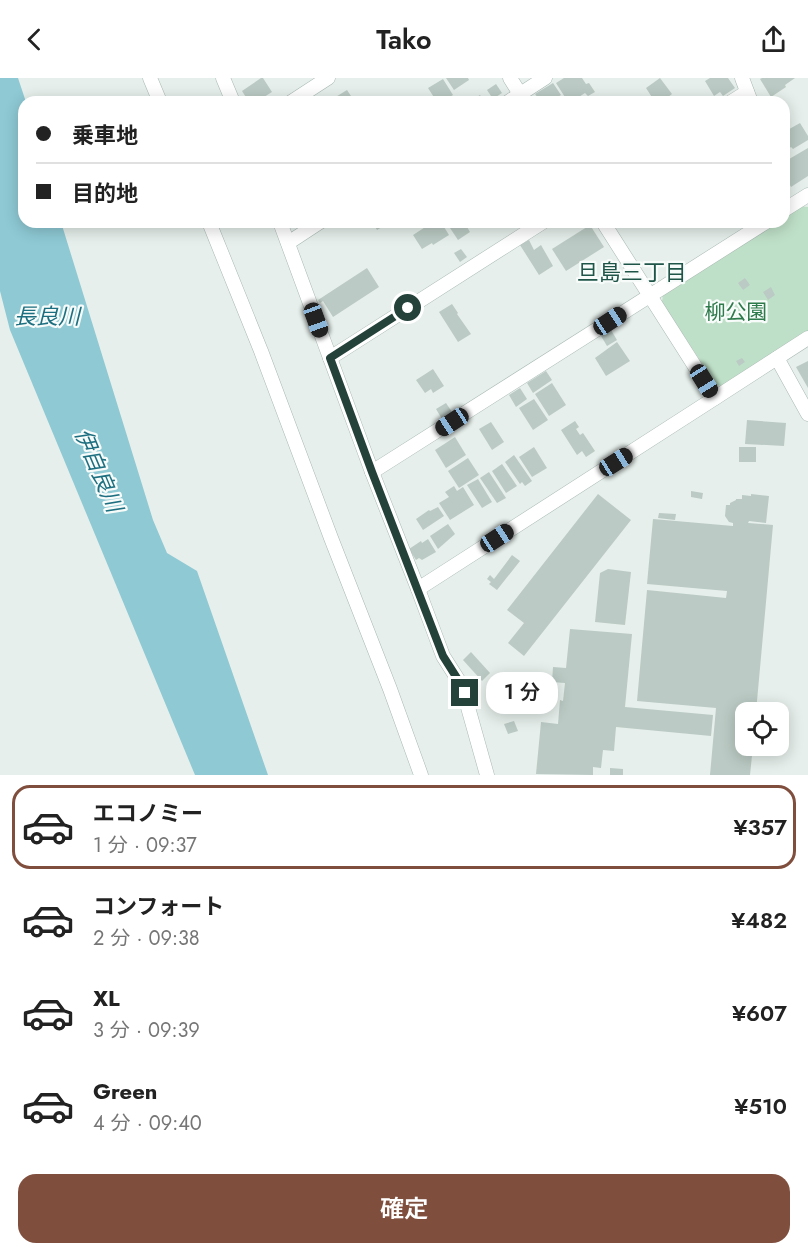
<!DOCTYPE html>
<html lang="ja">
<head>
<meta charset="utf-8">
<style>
	:root { --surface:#fff; --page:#f6f6f6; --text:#222; --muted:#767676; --line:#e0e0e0; --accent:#804e3d }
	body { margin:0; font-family:Jost,"Noto Sans JP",sans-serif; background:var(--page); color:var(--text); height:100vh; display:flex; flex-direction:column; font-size:22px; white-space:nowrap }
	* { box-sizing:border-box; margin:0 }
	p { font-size:20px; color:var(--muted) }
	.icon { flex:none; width:33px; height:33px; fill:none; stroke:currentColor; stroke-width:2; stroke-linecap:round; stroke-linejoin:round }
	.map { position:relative; height:697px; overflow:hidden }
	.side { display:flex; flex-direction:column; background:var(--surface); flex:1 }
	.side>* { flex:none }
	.banner { position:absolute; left:18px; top:18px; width:772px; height:132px; border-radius:18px; box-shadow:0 3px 15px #0003; display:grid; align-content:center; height:132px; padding:0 18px; background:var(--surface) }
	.controls { position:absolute; left:735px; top:624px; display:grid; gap:12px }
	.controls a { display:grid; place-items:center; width:54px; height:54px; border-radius:12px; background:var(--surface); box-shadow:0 3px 15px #0003; font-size:30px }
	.end { position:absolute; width:27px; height:27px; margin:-14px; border:8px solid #24423a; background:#fff; box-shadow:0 0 0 3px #fff }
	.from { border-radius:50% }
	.bubble { position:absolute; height:42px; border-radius:18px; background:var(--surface); box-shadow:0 3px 15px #0003; font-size:20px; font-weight:600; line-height:42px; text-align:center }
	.car { position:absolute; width:18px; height:36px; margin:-18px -9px; border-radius:8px; box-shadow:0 0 4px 2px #0007; background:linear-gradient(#222 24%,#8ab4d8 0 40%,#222 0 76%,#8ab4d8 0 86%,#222 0) }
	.banner b { display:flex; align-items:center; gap:21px; height:57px; font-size:22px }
	.banner b+b { border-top:2px solid var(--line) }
	.banner i { width:15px; height:15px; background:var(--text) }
	ul { padding:10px 0 0; list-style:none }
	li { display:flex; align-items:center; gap:18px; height:84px; margin:0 12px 9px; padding:0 6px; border:3px solid transparent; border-radius:18px }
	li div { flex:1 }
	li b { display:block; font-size:22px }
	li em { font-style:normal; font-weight:600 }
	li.selected { border-color:var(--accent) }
	li>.icon { width:54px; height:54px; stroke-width:1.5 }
	.cta { display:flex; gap:12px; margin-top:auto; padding:12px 18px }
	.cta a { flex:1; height:69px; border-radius:18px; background:var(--accent); color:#fff; font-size:24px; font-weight:600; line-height:69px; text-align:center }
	header { display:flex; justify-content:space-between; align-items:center; height:78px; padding:0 18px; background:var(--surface); font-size:27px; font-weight:600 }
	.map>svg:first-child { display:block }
</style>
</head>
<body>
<header><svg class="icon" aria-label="back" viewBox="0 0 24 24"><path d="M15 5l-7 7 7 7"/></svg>Tako<svg class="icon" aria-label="share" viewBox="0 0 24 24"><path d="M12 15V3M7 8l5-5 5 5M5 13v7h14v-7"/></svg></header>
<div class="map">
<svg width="808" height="697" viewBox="0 0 808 697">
	<rect width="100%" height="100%" fill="#e6efeb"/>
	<polygon fill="#bfe0c8" points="800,128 808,129 808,253 722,308 716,307 662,224 663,216 775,144 784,144 785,138"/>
	<polygon fill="#8ec9d4" points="0,0 18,0 26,24 24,24 24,144 61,144 153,442 167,475 197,493 268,697 195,697 10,252 0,213"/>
	<g fill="#bbcac4">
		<polygon points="261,0 263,0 272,14 256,24 249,24 242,13"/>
		<polygon points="446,0 468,0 469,2 454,12"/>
		<polygon points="564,0 582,0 586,6 589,5 595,14 588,18 585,15 571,24 568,24 556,5"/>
		<polygon points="660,0 672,16 663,23 662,21 655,24 646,10"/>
		<polygon points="710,0 728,0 735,10 723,18 720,14 714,18 705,3"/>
		<polygon points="762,0 795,0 785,7 786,9 771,19 760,1"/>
		<polygon points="443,1 453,17 445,22 446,24 437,24 428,10"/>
		<polygon points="553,5 561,17 550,24 548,24 546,21 541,24 535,16"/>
		<polygon points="496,6 502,15 493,21 487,12"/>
		<polygon points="347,12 355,24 337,24 334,20"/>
		<polygon points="480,17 484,24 469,24"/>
		<polygon points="411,18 415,24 402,24"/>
		<polygon points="800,45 808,58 808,62 793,71 791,69 784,74 784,54"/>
		<polygon points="808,70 808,98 791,109 784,97 784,84"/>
		<polygon points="372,144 390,144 377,152"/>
		<polygon points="433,144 441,144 449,157 433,167 432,165 422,171 413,157"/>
		<polygon points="446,144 464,144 470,154 458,162"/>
		<polygon points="590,147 604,169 566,193 552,171"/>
		<polygon points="529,162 534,172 541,167 553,188 539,197 520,167"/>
		<polygon points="461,171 467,179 460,184 454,175"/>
		<polygon points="367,190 379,209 333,239 323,223 320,225 318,222"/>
		<polygon points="745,200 750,207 743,212 738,205"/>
		<polygon points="771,209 775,217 768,222 763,214"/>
		<polygon points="452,226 458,235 457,236 471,256 458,264 439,234"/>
		<polygon points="611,252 617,262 607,268 601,258"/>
		<polygon points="617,264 630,283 606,298 595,280"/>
		<polygon points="742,280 745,284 739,288 736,283"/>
		<polygon points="808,283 808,310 796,289"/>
		<polygon points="433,291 444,308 433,315 431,311 425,315 416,302"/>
		<polygon points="546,293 552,302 533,315 527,305"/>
		<polygon points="552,305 566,327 549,338 535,316"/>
		<polygon points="520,310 527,321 516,329 509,317"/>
		<polygon points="534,321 548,342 533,352 519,330"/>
		<polygon points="446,325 452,334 442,341 436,331"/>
		<polygon points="747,342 786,345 784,368 745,366"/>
		<polygon points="575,343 579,349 576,351 580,357 583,355 595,373 586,379 582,373 577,377 561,352"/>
		<polygon points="491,344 504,364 492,372 479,351"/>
		<polygon points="455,359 466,377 446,390 435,372"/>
		<polygon points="534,369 547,390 532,399 519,379"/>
		<rect x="739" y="369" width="17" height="15"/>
		<polygon points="514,377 532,403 525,408 522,404 520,406 505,384"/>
		<polygon points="468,380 479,397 459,410 448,393"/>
		<polygon points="502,386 517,408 506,415 492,393"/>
		<polygon points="489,394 506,420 497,425 480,400"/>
		<polygon points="478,401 492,424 482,430 467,407"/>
		<polygon points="454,408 457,413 463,409 474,427 450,442 439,425 449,419 445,414"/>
		<polygon points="691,413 703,415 702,421 691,419"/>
		<polygon points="598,416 631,442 524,578 508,565 524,545 507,532"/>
		<polygon points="751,416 769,418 766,445 749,443 748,445 773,447 756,634 746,634 746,668 753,668 750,697 710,697 716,630 637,623 647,512 726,520 727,513 647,506 653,441 733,448 733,445 729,444 725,438 726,427 730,427 730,425 736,422 736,421 742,421 742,417 751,418"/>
		<polygon points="438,429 444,438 423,452 416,441 429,432 430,433"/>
		<polygon points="659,435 676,436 675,442 658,440"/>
		<polygon points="448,446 455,456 438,471 430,458"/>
		<polygon points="428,461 436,474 422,482 419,480 416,482 409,471 421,463 422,465"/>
		<polygon points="512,477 520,483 497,512 489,506 491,504 487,501 490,497 494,501"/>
		<polygon points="608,491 631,494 625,547 595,544 600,495"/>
		<polygon points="570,551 632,556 625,629 713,637 711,658 616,649 614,673 603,672 601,690 593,689 593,697 536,696 541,644 558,646 560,622 563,623 565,605 552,604 553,589 566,590"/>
		<polygon points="471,574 490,595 482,603 463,582"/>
		<polygon points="460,616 463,624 456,626 453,619"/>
		<polygon points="514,643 518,653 508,656 504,646"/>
		<polygon points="610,690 623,691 623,697 610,697"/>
	</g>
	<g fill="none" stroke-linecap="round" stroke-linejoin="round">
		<defs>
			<g id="street">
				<polyline points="150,0 160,24"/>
				<polyline points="223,0 233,24"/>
				<polyline points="510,0 525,24"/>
				<polyline points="742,0 751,24"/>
				<polyline points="291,24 328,0"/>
				<polyline points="508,24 545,0"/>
				<polyline points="731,24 747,14"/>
				<polyline points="784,132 808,117"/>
				<polyline points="209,144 261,273 331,460 390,611 421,697"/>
				<polyline points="280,144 372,394 418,511 715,320 603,144"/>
				<polyline points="288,165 320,144"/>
				<polyline points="330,280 543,144"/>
				<polyline points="777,280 808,336"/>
				<polyline points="715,320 808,260"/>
				<polyline points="372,394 766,144"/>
				<polyline points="418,511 443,578 462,608 487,697"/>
			</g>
		</defs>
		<use href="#street" stroke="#a8b8b2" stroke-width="15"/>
		<use href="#street" stroke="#fff" stroke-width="14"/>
	</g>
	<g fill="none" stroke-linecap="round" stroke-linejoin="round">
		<polyline stroke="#24423a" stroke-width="8" points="408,230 330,280 372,394 443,578 462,608 465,615"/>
	</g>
	<g text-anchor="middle" stroke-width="4.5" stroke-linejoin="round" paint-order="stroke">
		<g font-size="21" fill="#2d7a4b" stroke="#f7fbf9">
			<text x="736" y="241">柳公園</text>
		</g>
		<g font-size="22" fill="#1f5548" stroke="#f7fbf9">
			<text x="632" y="202">旦島三丁目</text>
		</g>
		<g font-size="22" font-style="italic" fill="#1c6f80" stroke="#f7fbf9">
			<text x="47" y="246">長良川</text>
			<text transform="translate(99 392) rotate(67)" y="8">伊自良川</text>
		</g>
	</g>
</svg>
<div class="controls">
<a><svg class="icon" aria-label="locate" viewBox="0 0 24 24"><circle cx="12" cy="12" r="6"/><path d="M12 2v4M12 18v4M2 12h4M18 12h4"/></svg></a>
</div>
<i class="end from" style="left:408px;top:230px"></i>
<i class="end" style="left:465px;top:615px"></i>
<div class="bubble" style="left:486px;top:594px;width:72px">1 分</div>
<i class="car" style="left:316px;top:242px;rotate:160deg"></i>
<i class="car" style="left:610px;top:243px;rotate:57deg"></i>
<i class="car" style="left:704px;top:303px;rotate:148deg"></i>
<i class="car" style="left:452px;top:344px;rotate:237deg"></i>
<i class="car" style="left:616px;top:384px;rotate:58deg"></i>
<i class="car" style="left:497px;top:460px;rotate:57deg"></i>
<div class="banner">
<b><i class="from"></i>乗車地</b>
<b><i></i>目的地</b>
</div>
</div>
<section class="side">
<ul>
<li class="selected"><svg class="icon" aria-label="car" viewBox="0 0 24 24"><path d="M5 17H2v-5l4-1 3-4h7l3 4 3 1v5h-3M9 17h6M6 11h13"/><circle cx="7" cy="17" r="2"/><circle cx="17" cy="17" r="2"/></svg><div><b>エコノミー</b><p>1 分 · 09:37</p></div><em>¥357</em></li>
<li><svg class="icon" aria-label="car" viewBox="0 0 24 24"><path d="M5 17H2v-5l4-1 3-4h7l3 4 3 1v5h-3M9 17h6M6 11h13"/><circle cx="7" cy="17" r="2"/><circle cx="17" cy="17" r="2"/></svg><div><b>コンフォート</b><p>2 分 · 09:38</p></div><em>¥482</em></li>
<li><svg class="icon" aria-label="car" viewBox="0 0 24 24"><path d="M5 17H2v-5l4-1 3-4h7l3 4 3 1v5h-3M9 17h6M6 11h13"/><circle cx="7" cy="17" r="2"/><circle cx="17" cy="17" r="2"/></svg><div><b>XL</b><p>3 分 · 09:39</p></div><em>¥607</em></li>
<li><svg class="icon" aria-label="car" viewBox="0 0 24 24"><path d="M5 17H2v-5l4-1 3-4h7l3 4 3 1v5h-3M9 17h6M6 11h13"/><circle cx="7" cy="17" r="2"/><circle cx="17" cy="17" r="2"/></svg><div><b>Green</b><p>4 分 · 09:40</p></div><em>¥510</em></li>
</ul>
<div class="cta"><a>確定</a></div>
</section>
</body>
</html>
